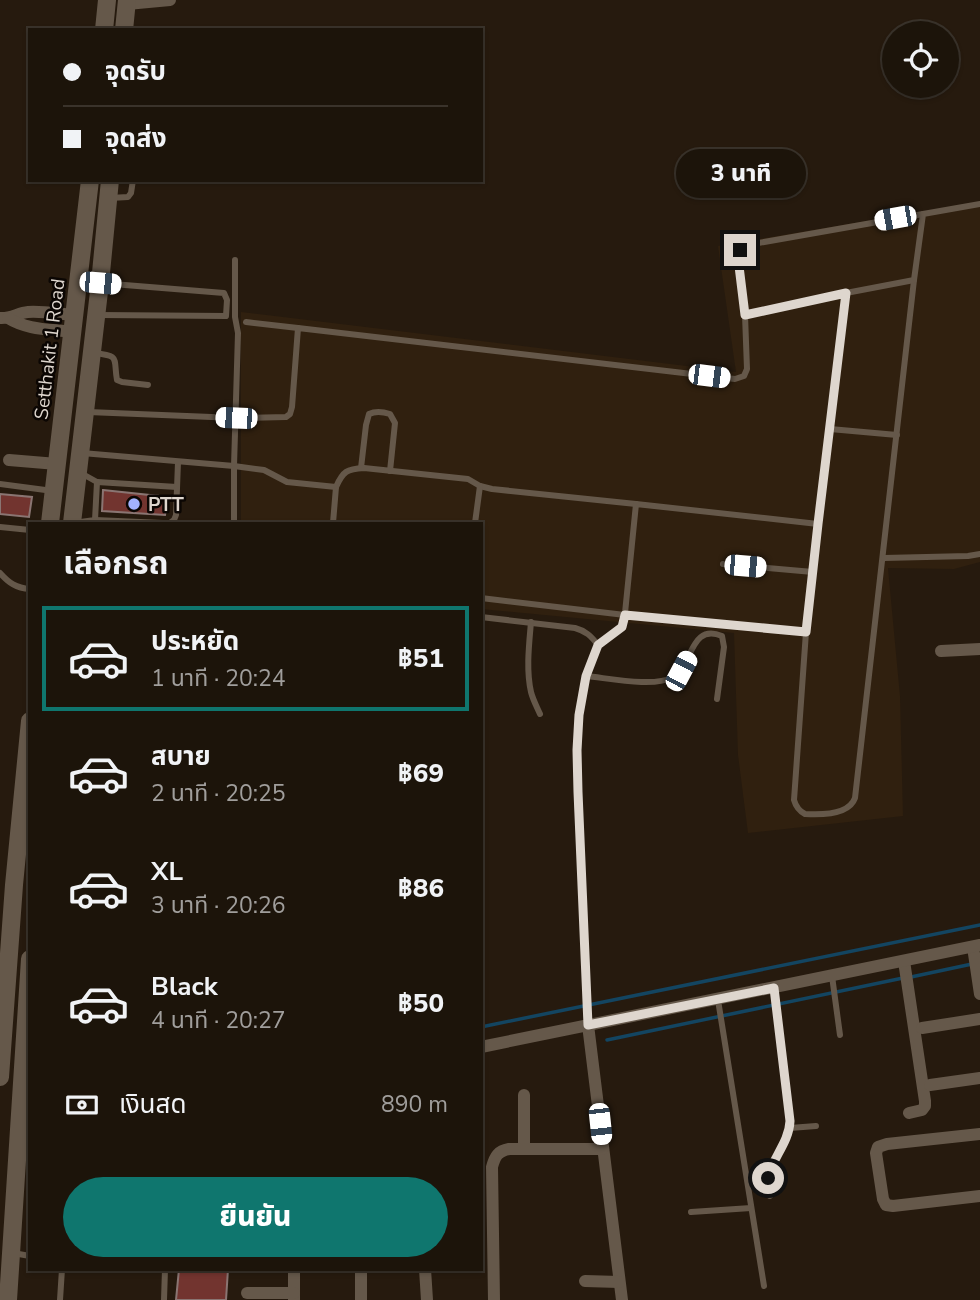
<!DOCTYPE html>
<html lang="th">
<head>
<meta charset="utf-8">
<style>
	:root { --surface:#1c140a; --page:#292118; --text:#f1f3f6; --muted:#a09e9c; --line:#3a332b; --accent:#0f766e }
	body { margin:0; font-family:"Nunito Sans","Noto Sans Thai",sans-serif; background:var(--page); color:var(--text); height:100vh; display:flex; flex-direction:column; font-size:26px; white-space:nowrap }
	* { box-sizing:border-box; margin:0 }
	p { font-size:23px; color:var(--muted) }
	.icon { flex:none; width:38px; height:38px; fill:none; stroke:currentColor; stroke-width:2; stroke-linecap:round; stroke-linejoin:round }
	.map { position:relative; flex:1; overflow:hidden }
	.details { position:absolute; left:28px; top:522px; width:455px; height:749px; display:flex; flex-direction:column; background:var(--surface); border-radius:0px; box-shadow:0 2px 5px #0004,0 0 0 2px var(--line) }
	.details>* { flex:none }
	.top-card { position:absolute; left:28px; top:28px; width:455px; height:154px; border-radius:0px; box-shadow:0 2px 5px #0004,0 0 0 2px var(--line); display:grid; align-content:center; height:154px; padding:0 35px; background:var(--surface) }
	.tools { position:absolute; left:882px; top:21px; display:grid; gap:14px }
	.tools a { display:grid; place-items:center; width:77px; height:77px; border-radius:50%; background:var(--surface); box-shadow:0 2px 5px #0004,0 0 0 2px var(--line); font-size:35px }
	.end { position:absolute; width:32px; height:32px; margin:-16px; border:9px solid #ded6ce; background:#111; box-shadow:0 0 0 4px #111 }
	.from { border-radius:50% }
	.bubble { position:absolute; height:49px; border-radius:24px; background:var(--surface); box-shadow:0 2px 5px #0004,0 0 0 2px var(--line); font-size:23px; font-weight:800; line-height:49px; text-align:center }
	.car { position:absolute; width:21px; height:42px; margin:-21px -10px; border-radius:9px; box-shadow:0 0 5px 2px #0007; background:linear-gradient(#fff 24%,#345 0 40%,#fff 0 76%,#345 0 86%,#fff 0) }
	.top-card b { display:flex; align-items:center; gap:24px; height:66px; font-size:26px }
	.top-card b+b { border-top:2px solid var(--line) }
	.top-card i { width:18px; height:18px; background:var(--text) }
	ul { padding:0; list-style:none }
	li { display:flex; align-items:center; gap:21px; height:105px; margin:0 14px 10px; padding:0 21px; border:4px solid transparent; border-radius:0px }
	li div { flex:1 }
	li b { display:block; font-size:26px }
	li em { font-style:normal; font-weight:800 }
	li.on { border-color:var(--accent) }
	li>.icon { width:63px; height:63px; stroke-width:1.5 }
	h2 { padding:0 35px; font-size:32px; line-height:84px }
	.pay { display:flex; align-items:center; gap:18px; height:77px; padding:0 35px; font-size:26px }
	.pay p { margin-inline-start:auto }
	.primary-button { display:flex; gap:14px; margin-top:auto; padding:14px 35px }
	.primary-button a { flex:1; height:80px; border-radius:42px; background:var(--accent); color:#fff; font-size:28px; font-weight:800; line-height:80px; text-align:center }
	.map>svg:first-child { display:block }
</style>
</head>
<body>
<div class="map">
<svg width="980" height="1300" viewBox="0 0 980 1300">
	<rect width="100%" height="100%" fill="#261a0e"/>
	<polygon fill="#30200f" points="980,202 980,562 954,569 888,568 900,696 903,816 748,833 738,755 734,633 481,609 481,523 241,523 241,312 736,372 718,246"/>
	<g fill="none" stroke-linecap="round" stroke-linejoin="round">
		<g stroke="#134561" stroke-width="3.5">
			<polyline points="911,977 972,964"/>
			<polyline points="481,1027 980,925"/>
			<polyline points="607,1040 903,978"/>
		</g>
	</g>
	<g fill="#72342f" stroke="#8a7572" stroke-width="2">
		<polygon points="103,490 168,497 165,515 102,511"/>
		<polygon points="0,494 32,497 29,517 0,514"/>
		<polygon points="179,1269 228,1269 226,1300 176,1300"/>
	</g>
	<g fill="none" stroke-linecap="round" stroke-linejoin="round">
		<g stroke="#65584a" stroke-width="6">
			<polyline points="110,198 128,197 131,193 133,180"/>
			<polyline points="99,315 226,316 227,300 224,293 100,283"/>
			<polyline points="745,315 738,258 740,250 747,245 923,214"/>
			<polyline points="246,322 298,328"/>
			<path d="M94,353c27,3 19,5 23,27l5,2 26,3"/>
			<polyline points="88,412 236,418 286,417 290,414 292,407 298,328 735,379 744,376 747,369 745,315 846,293"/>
			<polyline points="830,429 897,435"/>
			<polyline points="82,453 234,466 238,333 235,317 235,260"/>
			<path d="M361,468l5,-43 3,-11c6,-3 15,-2 21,0l5,9 -5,48"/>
			<polyline points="97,482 177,487"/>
			<polyline points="0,484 53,491"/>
			<path d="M336,487c7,-16 11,-18 28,-19l104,11 12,7 12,3 144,15"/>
			<polyline points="95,520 163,523"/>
			<polyline points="73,523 95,520 97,482 79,472"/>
			<polyline points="170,523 174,520 176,515 178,462"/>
			<polyline points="234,523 234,466 264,470 287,482 336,487 333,523"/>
			<polyline points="475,523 480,486"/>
			<path d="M818,524l-12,108 -12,168c2,7 5,11 11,14 17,1 44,1 50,-16l59,-518"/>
			<polyline points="0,527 30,530"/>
			<polyline points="884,558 968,556 980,554"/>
			<polyline points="723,564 813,572"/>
			<path d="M0,573c9,10 16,15 30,16"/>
			<polyline points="481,598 625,615 806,632"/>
			<path d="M481,617l94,11c11,3 16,8 23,17"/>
			<path d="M531,622c-2,23 -5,48 0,70 2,8 6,15 9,22"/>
			<path d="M586,676c22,2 68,12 87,1 20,-12 17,-54 49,-41l2,11 -7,52"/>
			<polyline points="832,976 840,1035"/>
			<polyline points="718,1000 764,1286"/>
			<polyline points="588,1025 577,792 579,715 586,676 598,645 622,627 624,623 636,504 818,524 846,293 914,280 923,214 980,204"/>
			<polyline points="790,1128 816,1126"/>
			<path d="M770,1196c-1,-7 -3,-15 -1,-23 5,-19 20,-31 21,-52l-16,-133"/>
			<polyline points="691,1212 751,1208"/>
			<polyline points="13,1253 30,1256"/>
			<polyline points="150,1269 165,1270"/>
			<polyline points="60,1300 62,1269"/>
			<polyline points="164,1300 165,1269"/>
		</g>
		<g stroke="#65584a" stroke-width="12">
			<polyline points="127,4 170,0"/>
			<path d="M0,318c10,1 18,-5 28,-6 15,-1 31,2 46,3"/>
			<path d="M8,318c19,12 42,11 64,14"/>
			<polyline points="9,460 57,464"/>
			<polyline points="941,651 980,649"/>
			<polyline points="973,947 980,994"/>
			<polyline points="904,961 925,1101 925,1106 922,1110 909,1113"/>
			<polyline points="588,1025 622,1300"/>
			<polyline points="922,1028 980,1019"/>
			<polyline points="481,1047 980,945"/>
			<polyline points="930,1085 980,1078"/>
			<polyline points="524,1095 524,1149"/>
			<polyline points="980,1134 887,1144 878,1147 876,1153 883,1199 886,1205 893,1206 980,1196"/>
			<polyline points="294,1269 294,1300"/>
			<polyline points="361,1269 361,1300"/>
			<polyline points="425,1269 427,1300"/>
			<polyline points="585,1281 619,1282"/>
			<polyline points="247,1293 294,1293"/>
			<path d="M494,1300l-2,-133c3,-11 6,-16 17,-18h93"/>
		</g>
		<g stroke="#65584a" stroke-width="18">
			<polyline points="104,30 107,0"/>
			<polyline points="124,30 127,0"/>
			<polyline points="50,523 90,180"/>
			<polyline points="72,523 100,283 110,180"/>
			<polyline points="0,1077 14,885 30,721"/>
			<polyline points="8,1300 30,959"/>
		</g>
	</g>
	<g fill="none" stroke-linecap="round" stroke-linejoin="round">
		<path stroke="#ded6ce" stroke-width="9" d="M740,250l-2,8 7,57 101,-22 -28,231 -12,108 -181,-17 -3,12 -24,18 -12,31 -7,39 -2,35 1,42 10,233 186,-37 16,133c-1,22 -18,37 -22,57"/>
	</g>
	<circle fill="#a3b2fd" stroke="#0b0603" stroke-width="2.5" cx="134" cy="504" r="7"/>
	<g text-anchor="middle" stroke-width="5" stroke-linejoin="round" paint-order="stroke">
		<g font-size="19" fill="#ded6ce" stroke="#0b0603">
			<text transform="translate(49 349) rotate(-83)" y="7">Setthakit 1 Road</text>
		</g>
		<g font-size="19" font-weight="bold" fill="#ded6ce" stroke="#0b0603" text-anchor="start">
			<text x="148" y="511">PTT</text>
		</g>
	</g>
</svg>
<div class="tools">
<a><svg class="icon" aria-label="locate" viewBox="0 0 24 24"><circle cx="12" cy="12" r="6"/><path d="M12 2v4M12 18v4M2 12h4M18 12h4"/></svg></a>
</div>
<i class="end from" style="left:768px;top:1178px"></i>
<i class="end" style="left:740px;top:250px"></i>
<div class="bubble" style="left:676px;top:149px;width:130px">3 นาที</div>
<i class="car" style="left:895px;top:218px;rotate:260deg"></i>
<i class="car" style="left:100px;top:283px;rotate:95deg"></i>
<i class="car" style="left:709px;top:376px;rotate:97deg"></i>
<i class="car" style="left:236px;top:418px;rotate:272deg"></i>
<i class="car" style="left:745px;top:566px;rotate:95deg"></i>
<i class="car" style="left:681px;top:671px;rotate:28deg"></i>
<i class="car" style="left:600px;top:1124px;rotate:174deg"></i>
<div class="top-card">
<b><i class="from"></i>จุดรับ</b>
<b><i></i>จุดส่ง</b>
</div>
<section class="details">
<h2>เลือกรถ</h2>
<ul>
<li class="on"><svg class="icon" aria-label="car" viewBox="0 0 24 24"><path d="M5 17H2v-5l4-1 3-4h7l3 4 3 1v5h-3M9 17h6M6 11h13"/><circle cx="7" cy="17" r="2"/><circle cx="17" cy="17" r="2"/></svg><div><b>ประหยัด</b><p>1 นาที · 20:24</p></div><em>฿51</em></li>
<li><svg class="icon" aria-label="car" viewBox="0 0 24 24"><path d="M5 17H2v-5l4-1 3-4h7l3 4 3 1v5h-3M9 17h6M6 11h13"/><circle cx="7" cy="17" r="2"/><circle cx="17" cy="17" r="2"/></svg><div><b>สบาย</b><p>2 นาที · 20:25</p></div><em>฿69</em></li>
<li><svg class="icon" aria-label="car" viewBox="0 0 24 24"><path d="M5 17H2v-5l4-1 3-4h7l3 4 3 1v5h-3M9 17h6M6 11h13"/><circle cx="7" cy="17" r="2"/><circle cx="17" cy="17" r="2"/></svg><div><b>XL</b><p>3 นาที · 20:26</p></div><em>฿86</em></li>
<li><svg class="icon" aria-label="car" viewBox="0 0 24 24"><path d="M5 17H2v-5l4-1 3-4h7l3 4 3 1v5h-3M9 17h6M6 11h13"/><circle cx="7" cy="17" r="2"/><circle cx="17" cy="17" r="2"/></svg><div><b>Black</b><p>4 นาที · 20:27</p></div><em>฿50</em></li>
</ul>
<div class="pay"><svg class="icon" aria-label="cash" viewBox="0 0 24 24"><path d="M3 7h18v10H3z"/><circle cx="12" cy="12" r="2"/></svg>เงินสด<p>890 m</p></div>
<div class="primary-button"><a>ยืนยัน</a></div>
</section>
</div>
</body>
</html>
